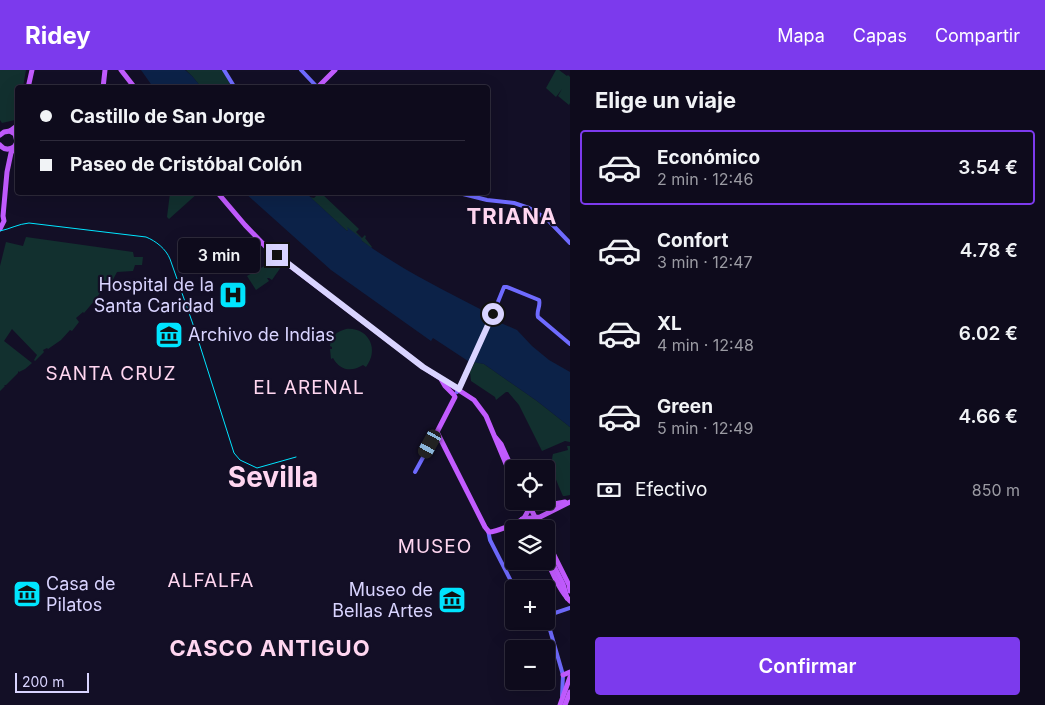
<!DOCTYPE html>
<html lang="es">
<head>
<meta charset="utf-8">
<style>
	:root { --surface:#0e0b1c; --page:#171425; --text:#f1f3f6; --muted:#9b9ba3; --line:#2e2b3b; --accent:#7c3aed }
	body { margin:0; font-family:Inter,sans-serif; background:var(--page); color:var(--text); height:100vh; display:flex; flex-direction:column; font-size:19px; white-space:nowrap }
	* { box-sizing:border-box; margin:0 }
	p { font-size:16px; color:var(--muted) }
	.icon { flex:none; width:28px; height:28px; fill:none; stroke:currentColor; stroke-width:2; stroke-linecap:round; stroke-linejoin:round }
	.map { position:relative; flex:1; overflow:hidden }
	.details { display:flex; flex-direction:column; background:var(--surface); width:475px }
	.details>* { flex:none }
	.hud { position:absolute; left:15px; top:15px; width:475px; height:110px; border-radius:5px; box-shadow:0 5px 20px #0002,0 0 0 1px var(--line); display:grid; align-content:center; height:110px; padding:0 25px; background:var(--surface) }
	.buttons { position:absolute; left:505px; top:390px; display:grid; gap:10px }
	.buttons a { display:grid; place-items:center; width:50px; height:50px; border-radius:5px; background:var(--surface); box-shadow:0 5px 20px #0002,0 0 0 1px var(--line); font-size:25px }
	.scale { position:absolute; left:15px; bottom:12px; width:74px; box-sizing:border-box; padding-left:5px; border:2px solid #d9d4ff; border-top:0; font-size:14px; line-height:18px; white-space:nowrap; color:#d9d4ff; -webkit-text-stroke:4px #130f26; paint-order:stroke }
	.end { position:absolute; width:22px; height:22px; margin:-11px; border:6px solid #d9d4ff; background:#111; box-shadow:0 0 0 2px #111 }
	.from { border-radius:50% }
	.bubble { position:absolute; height:35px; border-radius:5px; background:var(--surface); box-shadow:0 5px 20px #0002,0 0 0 1px var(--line); font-size:16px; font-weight:600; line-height:35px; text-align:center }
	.car { position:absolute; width:15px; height:30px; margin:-15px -8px; border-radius:6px; box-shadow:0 0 4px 1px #0007; background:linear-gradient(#222 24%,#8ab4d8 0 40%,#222 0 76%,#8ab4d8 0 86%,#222 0) }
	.hud b { display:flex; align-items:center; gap:18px; height:48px; font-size:19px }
	.hud b+b { border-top:1px solid var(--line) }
	.hud i { width:12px; height:12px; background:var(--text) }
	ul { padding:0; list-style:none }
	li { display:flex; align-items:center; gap:15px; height:75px; margin:0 10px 8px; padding:0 15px; border:2px solid transparent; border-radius:5px }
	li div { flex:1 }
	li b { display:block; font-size:19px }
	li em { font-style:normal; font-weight:600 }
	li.on { border-color:var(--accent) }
	li>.icon { width:45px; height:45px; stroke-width:1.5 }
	h2 { padding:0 25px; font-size:22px; line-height:60px }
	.pay { display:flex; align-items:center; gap:12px; height:55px; padding:0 25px; font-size:19px }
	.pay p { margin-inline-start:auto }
	.cta { display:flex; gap:10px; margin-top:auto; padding:10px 25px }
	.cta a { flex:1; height:58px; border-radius:5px; background:var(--accent); color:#fff; font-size:20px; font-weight:600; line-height:58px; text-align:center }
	header { display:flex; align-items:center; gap:30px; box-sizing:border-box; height:70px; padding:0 25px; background:var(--accent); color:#fff }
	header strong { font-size:24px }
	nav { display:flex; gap:28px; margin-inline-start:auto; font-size:18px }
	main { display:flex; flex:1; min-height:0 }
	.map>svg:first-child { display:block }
</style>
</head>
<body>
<header>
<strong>Ridey</strong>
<nav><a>Mapa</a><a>Capas</a><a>Compartir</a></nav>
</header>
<main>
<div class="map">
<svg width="570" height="635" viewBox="0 0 570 635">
	<rect width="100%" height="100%" fill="#130f26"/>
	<g fill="#12302f">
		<polygon points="0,0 26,0 23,17 18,18 17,42 15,50 2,53 0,50"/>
		<polygon points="186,0 222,0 232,17 201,17 192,6"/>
		<polygon points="556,0 559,0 567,6 568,5 570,7 570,33 569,35 558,26 562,19 556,27 546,18"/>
		<polygon points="170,123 198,123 169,149 167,147"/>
		<polygon points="319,123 321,123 359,159 356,162 362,168 365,165 366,167 365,168 372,177 371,178 348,160 347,161 310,127 314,128"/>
		<polygon points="26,167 133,182 134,187 143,187 142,195 135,195 133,201 117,202 109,217 106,214 95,230 84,243 83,242 76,248 79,252 72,261 70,260 61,270 48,279 47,278 43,280 44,282 35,291 34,290 37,285 12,259 4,271 32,293 25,299 19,302 18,301 18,303 6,315 4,315 5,316 0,321 0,196 6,172 23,176"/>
		<polygon points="273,191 281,197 272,210 269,208 267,208 269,211 256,220 247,206"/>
		<path d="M346,259c22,-2 34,20 20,38l-3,-2c-11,7 -23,6 -30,-7l-2,1 -1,-10h2v-2l-2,-1c1,-10 6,-14 16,-17z"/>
		<polygon points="475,292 484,294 537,331 570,357 570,372 565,371 542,381 519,335 508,322 506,322 496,330 495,327 471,311 470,302"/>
		<path d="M567,376h3v49l-5,1h-2c-5,-12 -14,-29 -10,-42l15,-4z"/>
	</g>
	<g fill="#0c2248">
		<polygon points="141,0 185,0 192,6 201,17 153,17"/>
		<path d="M245,123h61l41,38 1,-1 -1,-3 14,11 1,3c37,27 78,47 118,68l7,8 30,13 15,16 17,14 21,12v55l-33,-26 -53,-37 -16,-3 -35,-23 -2,3 -100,-71z"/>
	</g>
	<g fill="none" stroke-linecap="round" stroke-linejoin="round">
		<g stroke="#6f6bff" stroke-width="4">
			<polyline points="224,0 235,18"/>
			<polyline points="301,0 318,18"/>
			<polyline points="455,122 487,130 514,133 529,138 547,149 570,173"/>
			<path d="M457,322l36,-78 11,-27h3l32,13c2,6 -3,11 -1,17l32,27"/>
			<polyline points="415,402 437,362"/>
			<polyline points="488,460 490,470 515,519"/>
			<polyline points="562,626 563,605 546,546 570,538"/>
		</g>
		<g stroke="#c25bff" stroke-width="5">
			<polyline points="121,0 135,18"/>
			<polyline points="28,18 32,0"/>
			<polyline points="103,18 105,0"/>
			<polyline points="317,18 335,0"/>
			<polyline points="0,65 4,62 10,61 18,55"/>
			<path d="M0,75c4,5 9,5 14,2"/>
			<polyline points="217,122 245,155 267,178 423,297 474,330 486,346 514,413"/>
			<polyline points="0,159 4,151 3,146 7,102 11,83 17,72 15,64 10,61"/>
			<path d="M441,309l4,7 9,9 1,2 -18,35 48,95 4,5c6,0 30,-9 35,-14 2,-3 4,-7 6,-11"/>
			<polyline points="496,368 501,374 514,403"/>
			<polyline points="522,431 524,435"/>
			<polyline points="527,431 541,459"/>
			<polyline points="528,435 537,437 565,432"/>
			<polyline points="522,449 540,447 570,432"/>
			<polyline points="527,449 531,459"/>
			<polyline points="534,455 536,459"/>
			<polyline points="546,469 569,515 570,521"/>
			<polyline points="546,480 563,514 567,528"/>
			<path d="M546,489c7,14 13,31 24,42"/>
			<polyline points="563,605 570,602"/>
			<polyline points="560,635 570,607"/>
			<polyline points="565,635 570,622"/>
		</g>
		<path stroke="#00e5ff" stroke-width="1" d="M0,161c10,-2 18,-7 29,-8l117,14c10,4 20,12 24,22l25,71 39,123 6,7 17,8 39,-11"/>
	</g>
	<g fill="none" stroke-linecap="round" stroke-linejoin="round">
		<polyline stroke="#d9d4ff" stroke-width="6" points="277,185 423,297 459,319 493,244"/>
	</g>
	<defs>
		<symbol id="hospital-square" viewBox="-11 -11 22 22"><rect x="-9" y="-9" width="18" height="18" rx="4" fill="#00e5ff" stroke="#130f26"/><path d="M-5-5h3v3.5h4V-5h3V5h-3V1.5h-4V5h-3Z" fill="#111"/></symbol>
		<symbol id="museum-square" viewBox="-11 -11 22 22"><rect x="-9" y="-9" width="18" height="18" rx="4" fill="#00e5ff" stroke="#130f26"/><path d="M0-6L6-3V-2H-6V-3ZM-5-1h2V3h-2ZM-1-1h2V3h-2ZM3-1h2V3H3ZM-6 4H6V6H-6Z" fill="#111"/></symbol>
	</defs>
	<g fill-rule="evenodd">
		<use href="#hospital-square" x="217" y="209" width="32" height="32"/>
		<use href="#museum-square" x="153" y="249" width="32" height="32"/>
		<use href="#museum-square" x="11" y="508" width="32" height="32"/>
		<use href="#museum-square" x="436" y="514" width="32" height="32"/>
	</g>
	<g text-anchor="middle" stroke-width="4.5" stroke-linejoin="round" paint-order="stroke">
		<g font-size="18" fill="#d9d4ff" stroke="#130f26" text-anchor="end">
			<text x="214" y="221">Hospital de la<tspan x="214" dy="21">Santa Caridad</tspan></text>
			<text x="188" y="271" text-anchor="start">Archivo de Indias</text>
			<text x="46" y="520" text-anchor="start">Casa de<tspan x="46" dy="21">Pilatos</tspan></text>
			<text x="433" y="526">Museo de<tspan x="433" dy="21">Bellas Artes</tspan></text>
		</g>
		<g font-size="19" letter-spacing="1" fill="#ffd6f0" stroke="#130f26">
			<text x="111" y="310">SANTA CRUZ</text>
			<text x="309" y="324">EL ARENAL</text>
			<text x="435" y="483">MUSEO</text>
			<text x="211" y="517">ALFALFA</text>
		</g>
		<g font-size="22" font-weight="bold" letter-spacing="1" fill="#ffd6f0" stroke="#130f26">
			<text x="512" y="154">TRIANA</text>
			<text x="270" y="586">CASCO ANTIGUO</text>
		</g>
		<g font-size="28" font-weight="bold" fill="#ffd6f0" stroke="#130f26">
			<text x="273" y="417">Sevilla</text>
		</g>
	</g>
</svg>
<div class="buttons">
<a><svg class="icon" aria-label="locate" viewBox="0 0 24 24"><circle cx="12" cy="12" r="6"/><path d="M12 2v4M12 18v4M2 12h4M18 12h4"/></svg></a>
<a><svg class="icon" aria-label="layers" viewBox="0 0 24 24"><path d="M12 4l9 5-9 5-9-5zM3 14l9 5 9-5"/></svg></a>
<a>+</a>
<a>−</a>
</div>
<div class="scale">200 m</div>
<i class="end from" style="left:493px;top:244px"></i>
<i class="end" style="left:277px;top:185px"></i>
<div class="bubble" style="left:178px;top:168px;width:82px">3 min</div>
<i class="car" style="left:430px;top:374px;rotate:209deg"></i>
<div class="hud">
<b><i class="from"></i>Castillo de San Jorge</b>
<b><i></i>Paseo de Cristóbal Colón</b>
</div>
</div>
<section class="details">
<h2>Elige un viaje</h2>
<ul>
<li class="on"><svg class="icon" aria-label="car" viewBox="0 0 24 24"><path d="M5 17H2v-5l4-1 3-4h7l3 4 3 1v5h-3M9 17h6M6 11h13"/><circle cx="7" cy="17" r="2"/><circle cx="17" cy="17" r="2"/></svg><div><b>Económico</b><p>2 min · 12:46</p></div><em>3.54 €</em></li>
<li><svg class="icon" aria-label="car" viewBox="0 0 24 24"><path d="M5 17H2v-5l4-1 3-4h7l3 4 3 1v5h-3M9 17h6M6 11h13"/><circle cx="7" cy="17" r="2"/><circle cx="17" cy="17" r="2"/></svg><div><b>Confort</b><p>3 min · 12:47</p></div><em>4.78 €</em></li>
<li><svg class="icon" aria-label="car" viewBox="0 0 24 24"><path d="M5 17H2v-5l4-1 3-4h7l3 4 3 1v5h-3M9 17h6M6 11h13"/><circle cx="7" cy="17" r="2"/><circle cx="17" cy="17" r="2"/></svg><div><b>XL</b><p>4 min · 12:48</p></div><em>6.02 €</em></li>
<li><svg class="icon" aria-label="car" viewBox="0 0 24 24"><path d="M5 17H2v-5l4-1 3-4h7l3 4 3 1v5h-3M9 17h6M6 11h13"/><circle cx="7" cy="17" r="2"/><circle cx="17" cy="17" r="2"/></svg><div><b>Green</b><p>5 min · 12:49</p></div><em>4.66 €</em></li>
</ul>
<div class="pay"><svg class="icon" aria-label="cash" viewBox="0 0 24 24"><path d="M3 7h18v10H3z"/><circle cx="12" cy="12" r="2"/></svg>Efectivo<p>850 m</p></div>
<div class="cta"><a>Confirmar</a></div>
</section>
</main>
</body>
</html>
